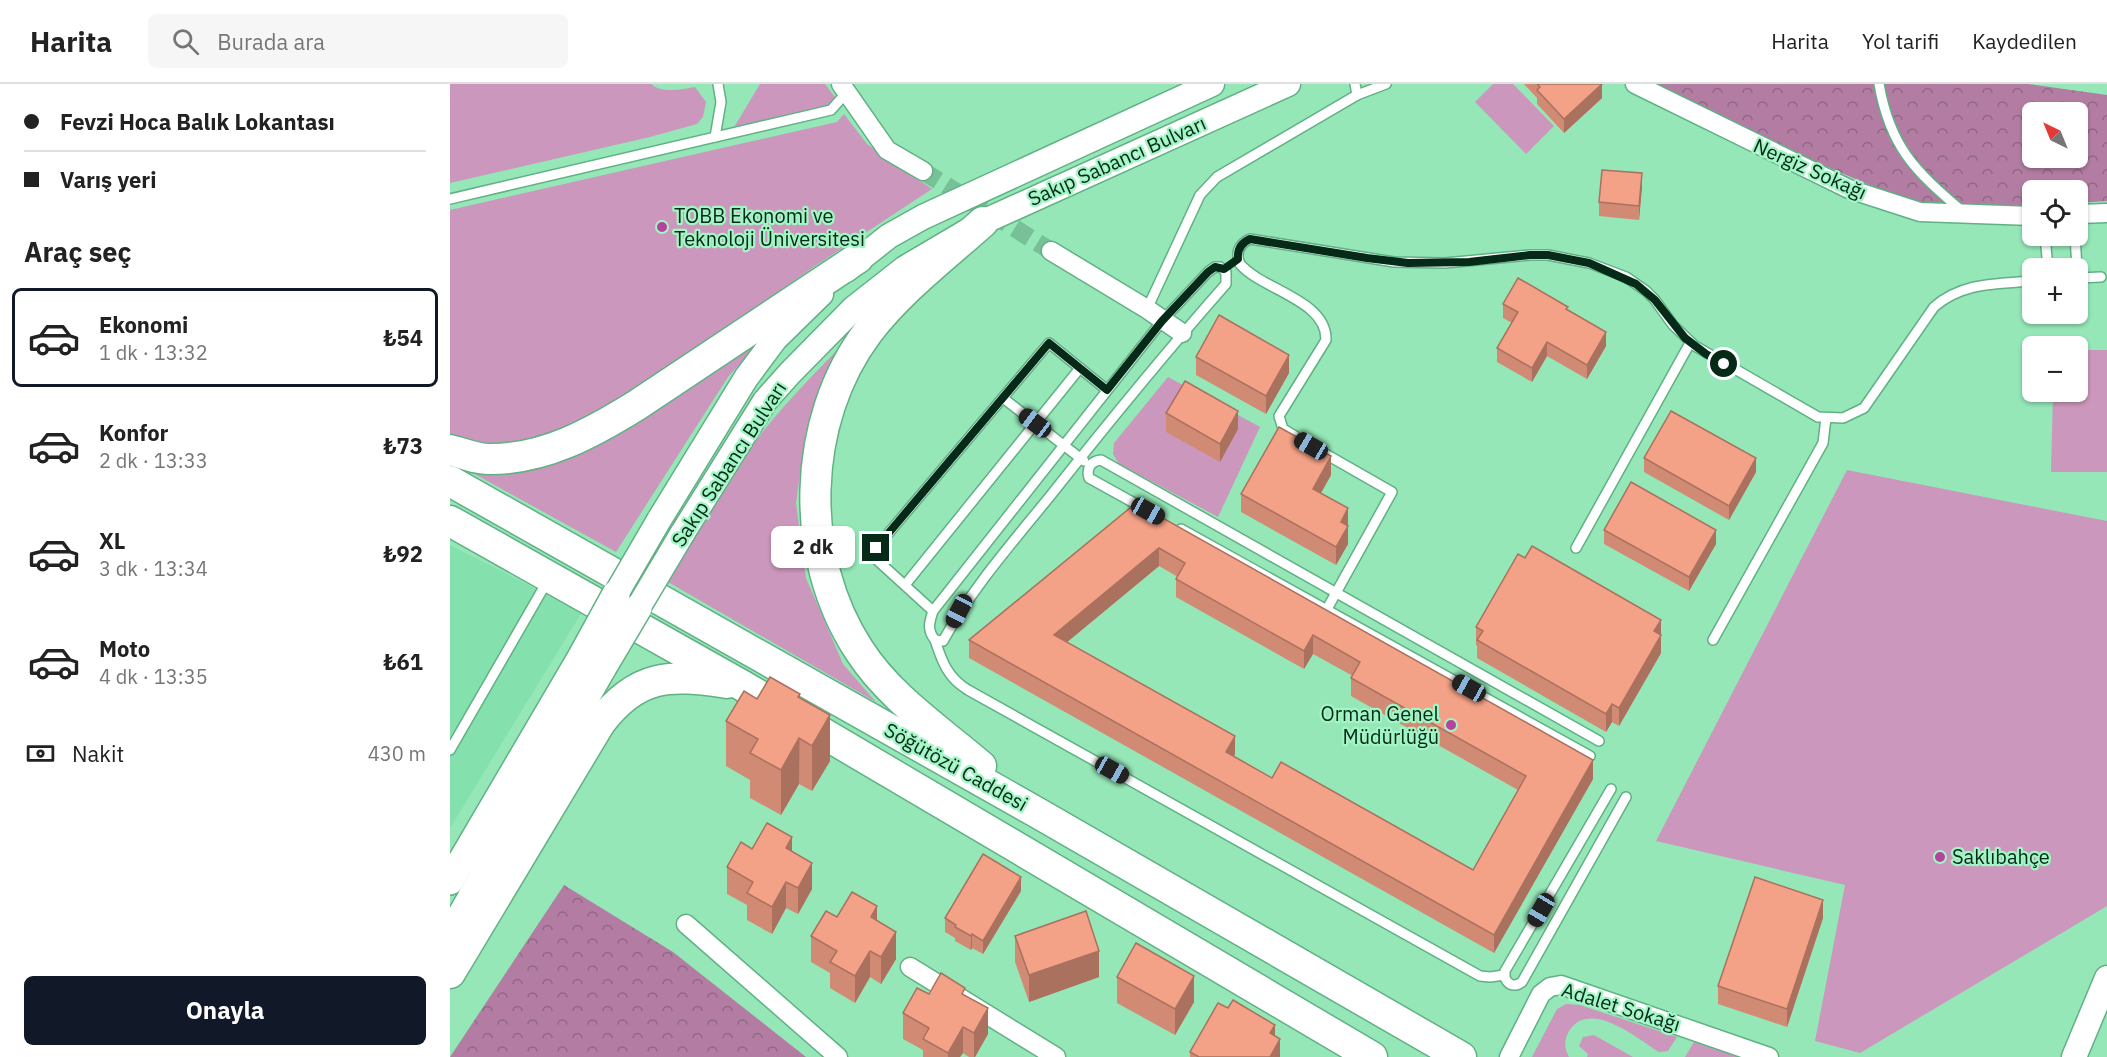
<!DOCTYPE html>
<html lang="tr">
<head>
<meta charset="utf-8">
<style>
	:root { --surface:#fff; --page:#f6f6f6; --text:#222; --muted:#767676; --line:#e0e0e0; --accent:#111827 }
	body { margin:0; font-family:"IBM Plex Sans",sans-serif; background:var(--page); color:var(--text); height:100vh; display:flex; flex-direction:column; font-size:22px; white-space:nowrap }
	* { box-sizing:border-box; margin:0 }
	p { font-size:20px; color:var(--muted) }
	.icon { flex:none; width:33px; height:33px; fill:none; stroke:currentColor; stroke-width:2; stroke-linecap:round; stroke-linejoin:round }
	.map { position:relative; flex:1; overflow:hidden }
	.drawer { display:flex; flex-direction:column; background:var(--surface); width:450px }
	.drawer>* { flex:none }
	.banner { display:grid; align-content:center; height:132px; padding:0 24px; background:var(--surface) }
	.needle { width:39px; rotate:317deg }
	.buttons { position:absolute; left:1572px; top:18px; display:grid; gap:12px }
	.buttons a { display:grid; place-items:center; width:66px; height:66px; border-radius:9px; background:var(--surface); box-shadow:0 2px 4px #0004; font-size:30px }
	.end { position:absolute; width:27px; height:27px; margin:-14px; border:8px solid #062a18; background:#fff; box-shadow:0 0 0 3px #fff }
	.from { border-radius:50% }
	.bubble { position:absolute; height:42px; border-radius:9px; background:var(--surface); box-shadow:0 2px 4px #0004; font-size:20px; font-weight:800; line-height:42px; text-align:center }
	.car { position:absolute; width:18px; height:36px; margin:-18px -9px; border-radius:8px; box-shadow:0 0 4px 2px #0007; background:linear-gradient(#222 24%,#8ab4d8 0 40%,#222 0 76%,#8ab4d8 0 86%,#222 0) }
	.banner b { display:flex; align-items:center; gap:21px; height:57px; font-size:22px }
	.banner b+b { border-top:2px solid var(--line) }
	.banner i { width:15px; height:15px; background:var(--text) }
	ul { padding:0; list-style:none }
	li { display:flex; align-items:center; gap:18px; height:99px; margin:0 12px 9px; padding:0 12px; border:3px solid transparent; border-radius:9px }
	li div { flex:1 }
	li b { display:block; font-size:22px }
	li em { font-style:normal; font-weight:800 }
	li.active { border-color:var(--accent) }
	li>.icon { width:54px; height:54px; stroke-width:1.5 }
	h2 { padding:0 24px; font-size:27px; line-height:72px }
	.pay { display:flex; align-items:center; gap:15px; height:66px; padding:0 24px; font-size:22px }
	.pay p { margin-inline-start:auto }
	.button { display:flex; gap:12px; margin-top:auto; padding:12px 24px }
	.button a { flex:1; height:69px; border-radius:9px; background:var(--accent); color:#fff; font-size:24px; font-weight:800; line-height:69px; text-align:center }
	header { display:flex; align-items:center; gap:36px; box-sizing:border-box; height:84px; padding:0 30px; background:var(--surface); border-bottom:2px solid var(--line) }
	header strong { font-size:28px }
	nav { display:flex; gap:33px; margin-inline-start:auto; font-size:21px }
	.search { width:420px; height:54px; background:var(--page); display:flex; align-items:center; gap:15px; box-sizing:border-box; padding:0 21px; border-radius:9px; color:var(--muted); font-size:22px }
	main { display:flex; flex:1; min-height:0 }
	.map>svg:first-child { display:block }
</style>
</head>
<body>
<header>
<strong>Harita</strong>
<div class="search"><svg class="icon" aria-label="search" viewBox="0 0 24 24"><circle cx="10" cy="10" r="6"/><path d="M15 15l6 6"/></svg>Burada ara</div>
<nav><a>Harita</a><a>Yol tarifi</a><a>Kaydedilen</a></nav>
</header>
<main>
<section class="drawer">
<div class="banner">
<b><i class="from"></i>Fevzi Hoca Balık Lokantası</b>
<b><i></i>Varış yeri</b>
</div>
<h2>Araç seç</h2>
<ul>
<li class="active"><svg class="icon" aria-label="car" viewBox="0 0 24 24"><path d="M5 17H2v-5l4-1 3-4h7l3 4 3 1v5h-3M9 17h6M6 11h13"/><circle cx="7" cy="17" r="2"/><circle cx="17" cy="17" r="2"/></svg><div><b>Ekonomi</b><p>1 dk · 13:32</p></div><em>₺54</em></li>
<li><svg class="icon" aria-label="car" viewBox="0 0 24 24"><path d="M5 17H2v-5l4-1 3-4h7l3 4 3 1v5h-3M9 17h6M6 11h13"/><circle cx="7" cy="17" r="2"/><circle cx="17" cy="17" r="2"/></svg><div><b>Konfor</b><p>2 dk · 13:33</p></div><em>₺73</em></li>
<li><svg class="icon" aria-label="car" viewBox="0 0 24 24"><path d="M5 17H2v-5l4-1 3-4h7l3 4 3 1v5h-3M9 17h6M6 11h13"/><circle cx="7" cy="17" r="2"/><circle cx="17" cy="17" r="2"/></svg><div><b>XL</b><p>3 dk · 13:34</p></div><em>₺92</em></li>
<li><svg class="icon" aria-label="car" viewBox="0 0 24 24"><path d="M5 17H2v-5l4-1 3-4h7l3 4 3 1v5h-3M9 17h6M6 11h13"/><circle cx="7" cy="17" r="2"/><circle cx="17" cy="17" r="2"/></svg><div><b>Moto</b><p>4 dk · 13:35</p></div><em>₺61</em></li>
</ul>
<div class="pay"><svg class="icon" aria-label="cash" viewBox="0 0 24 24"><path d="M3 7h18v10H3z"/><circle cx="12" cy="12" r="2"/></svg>Nakit<p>430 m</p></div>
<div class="button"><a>Onayla</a></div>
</section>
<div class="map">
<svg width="1657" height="973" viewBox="0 0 1657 973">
	<defs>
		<pattern id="forest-crowns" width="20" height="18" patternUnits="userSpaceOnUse" patternTransform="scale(1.5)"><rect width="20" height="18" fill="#b37da3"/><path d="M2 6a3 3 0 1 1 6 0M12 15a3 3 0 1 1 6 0" fill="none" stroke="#906784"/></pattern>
	</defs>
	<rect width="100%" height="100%" fill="#95e7b8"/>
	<polygon fill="#84e0ac" points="0,461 132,528 0,744"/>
	<g fill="#cc97bc">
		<path d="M0,0h201c12,10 30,5 44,3l11,15 -3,15 -6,7 -47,13 -200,46z"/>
		<polygon points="310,0 375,0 385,13 376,26 283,45"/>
		<polygon points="1043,0 1063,0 1104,42 1076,70 1025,18"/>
		<polygon points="394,30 417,60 482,105 365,182 246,265 112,350 74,359 20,360 0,355 0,126 387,38"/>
		<polygon points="319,248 278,293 166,468 21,388 60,388 117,376 174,347"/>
		<path d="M397,256l-20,38 -21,54 -10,71 10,75 37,86 33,38 -208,-120c24,-42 49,-85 76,-125 30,-43 67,-80 103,-117z"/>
		<polygon points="1628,266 1657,266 1657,388 1601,388 1603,308 1628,308"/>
		<polygon points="718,293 810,343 768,433 669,380 663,370 664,359"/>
		<polygon points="1397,386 1657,437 1657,822 1410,969 1365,957 1395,801 1206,757"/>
		<path d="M1116,920l14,1 97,32 -9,14 -9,1c-21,-13 -69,-54 -90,-21 -5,9 -5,17 0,26h-37l25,-48z"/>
		<polygon points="1144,951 1183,973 1137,973 1138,970 1129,962 1133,953"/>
		<polygon points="1244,958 1288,973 1235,973"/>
	</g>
	<g fill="url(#forest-crowns)" fill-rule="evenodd">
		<path d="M1200,0h378l79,11v106l-29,2v-13h-46v16l-92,-1 -35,-5 -162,-69zM1582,28h46v46h-46z"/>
		<polygon points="114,801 223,868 356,973 0,973"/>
	</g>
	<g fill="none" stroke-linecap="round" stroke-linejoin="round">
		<polyline stroke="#78c198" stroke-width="18" stroke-dasharray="18 9" stroke-linecap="butt" points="473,87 601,167"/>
		<defs>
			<g id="service">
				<path d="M1429,0c11,63 36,87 83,127"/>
				<polyline points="907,11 936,0"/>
				<polyline points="265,53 271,18 268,0"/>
				<polyline points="0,115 381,26 397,8"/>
				<polyline points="1595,152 1598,184"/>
				<polyline points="1625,152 1627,184"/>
				<path d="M765,183h5l6,5v12c-60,68 -118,139 -175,211 -38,47 -79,93 -108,146l-8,-1c-8,-10 -6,-17 -2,-29l229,-290 46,-49z"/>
				<polyline points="1628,194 1651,193"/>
				<polyline points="697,225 750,111 767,93 907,11 905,0"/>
				<polyline points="553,314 634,377"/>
				<path d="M845,352l-12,-7 -4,-13 47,-76c1,-40 -64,-50 -86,-76 -5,-11 -1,-20 10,-25l144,23 51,1 85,-8h18l41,8 37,14 20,14 9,9 18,25 22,21 123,71 25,1 21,-10 70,-101c28,-25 63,-23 98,-26"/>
				<polyline points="872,368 942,408 877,525"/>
				<path d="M695,425l-56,-31c-3,-10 2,-17 12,-18l498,281"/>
				<polyline points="731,445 1140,672"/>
				<polyline points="1126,464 1240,259"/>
				<polyline points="455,501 630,284"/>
				<polyline points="483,527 427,476 425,470 426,464 599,259 657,306"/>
				<path d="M485,556c7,22 13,38 33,50l512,286 10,1 14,-2"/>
				<polyline points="1263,556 1373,359 1376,334"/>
				<polyline points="0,666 98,496"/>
				<path d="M1161,705l-106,182v7c4,8 10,9 17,4l104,-185"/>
			</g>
			<g id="minor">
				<polyline points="391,0 437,66 473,87"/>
				<polyline points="1185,0 1399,105 1470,128 1582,132"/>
				<polyline points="1628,130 1657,129"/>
				<polyline points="601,167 697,225 732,249"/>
				<polyline points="236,840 388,973"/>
				<polyline points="460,883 606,973"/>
				<polyline points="1059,973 1091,910 1100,903 1111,901 1319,973"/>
			</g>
			<g id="tertiary">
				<polyline points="396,186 439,152 473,133 762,0"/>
				<polyline points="209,436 296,294 325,255 371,210"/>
				<polyline points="232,450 315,317 340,289 404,224 455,184 533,138 838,0"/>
				<polyline points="1624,973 1657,894"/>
			</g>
			<g id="secondary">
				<polyline points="0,797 132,572"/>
				<polyline points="0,851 153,583"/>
			</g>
			<g id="primary">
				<path d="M0,366c13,3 28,10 41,9 54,0 101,-26 146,-54l221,-147"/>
				<polyline points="0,397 586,728 1011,973"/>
				<polyline points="0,437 293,602 922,973"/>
				<path d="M531,682c-42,-36 -92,-69 -122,-116 -61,-93 -58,-229 9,-318 32,-42 76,-75 115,-110"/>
				<path d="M0,889l150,-250c37,-49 70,-49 127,-40"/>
			</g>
		</defs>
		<use href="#service" stroke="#60b184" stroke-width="12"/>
		<use href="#minor" stroke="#60b184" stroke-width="21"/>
		<use href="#tertiary" stroke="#60b184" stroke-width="27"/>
		<use href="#secondary" stroke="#60b184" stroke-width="30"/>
		<use href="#primary" stroke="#60b184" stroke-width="33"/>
		<use href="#service" stroke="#fff" stroke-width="9"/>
		<use href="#minor" stroke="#fff" stroke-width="18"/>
		<use href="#tertiary" stroke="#fff" stroke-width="24"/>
		<use href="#secondary" stroke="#fff" stroke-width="27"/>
		<use href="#primary" stroke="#fff" stroke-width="30"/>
		<defs>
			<g id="tertiary-bridge">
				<polyline points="166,510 209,436"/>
				<polyline points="188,524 232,450"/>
			</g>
			<g id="secondary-bridge">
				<polyline points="132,572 166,510"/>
				<polyline points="153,583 188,524"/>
			</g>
		</defs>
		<use href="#tertiary-bridge" stroke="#60b184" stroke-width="27" stroke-linecap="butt"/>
		<use href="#secondary-bridge" stroke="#60b184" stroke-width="30" stroke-linecap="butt"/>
		<use href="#tertiary-bridge" stroke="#fff" stroke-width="24"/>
		<use href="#secondary-bridge" stroke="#fff" stroke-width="27"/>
	</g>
	<g fill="#d18a74" fill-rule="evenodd">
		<polygon points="1074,0 1151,0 1152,14 1114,49 1087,20 1087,14"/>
		<polygon points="1192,103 1189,136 1149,132 1149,118"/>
		<polygon points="1053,220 1118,227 1156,262 1137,295 1097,272 1082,298 1047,278 1047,264 1062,239 1053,234"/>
		<polygon points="746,273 839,289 816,330 746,291"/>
		<polygon points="716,329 788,345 770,378 716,348"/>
		<polygon points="1194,374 1306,388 1279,436 1194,388"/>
		<polygon points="881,391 871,409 898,424 898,460 886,481 791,428 791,410"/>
		<path d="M686,419l457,276 -99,174 -525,-295v-18zM709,482l19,11 -2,2v18l128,72 9,-15 40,22 -2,2v18l167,94 -45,80 -201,-92 -38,-22 1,-2 -168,-112z"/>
		<polygon points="1154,446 1266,460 1239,507 1154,460"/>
		<polygon points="1075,474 1211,536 1211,569 1169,642 1162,638 1156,648 1027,574 1027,562 1026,561 1026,543"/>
		<polygon points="350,614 380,677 362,707 349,700 331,731 300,714 300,696 276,682 276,637 307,615"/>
		<polygon points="302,765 342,768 362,805 348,830 336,824 322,850 297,836 297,821 277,810 277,783"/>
		<polygon points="571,807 533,870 522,864 521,866 505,857 505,854 495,848 495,834"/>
		<polygon points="387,833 427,837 446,875 431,900 420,893 405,919 380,904 380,889 361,878 361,852"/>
		<polygon points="1373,834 1337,943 1268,920 1268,902"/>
		<polygon points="565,852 649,893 579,918 565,878"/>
		<polygon points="667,893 744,918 725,951 667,919"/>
		<polygon points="479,910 515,911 538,950 525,973 519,973 513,969 510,973 473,973 473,966 453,955 453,929"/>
		<polygon points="825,952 830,973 740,973 740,968"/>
	</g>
	<g fill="#aa715e">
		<polygon points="1152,0 1152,14 1114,49 1114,35"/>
		<polygon points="1192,89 1192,103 1189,136 1189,122"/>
		<polygon points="1156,248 1156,262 1137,295 1137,281"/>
		<polygon points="1097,258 1097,272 1082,298 1082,284"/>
		<polygon points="839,271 839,289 816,330 816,312"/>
		<polygon points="788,327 788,345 770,378 770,360"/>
		<polygon points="881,372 881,391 863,423 863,405"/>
		<polygon points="1306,374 1306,388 1279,436 1279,422"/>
		<polygon points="898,424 898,460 886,481 886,463 891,438"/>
		<polygon points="1266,446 1266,460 1239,507 1239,493"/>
		<polygon points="709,464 709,482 604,569 604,551"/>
		<polygon points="1211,536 1211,569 1169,642 1169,624 1204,547"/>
		<polygon points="863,551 863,570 854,585 854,567"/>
		<polygon points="350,610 349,700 331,731 331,686 348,613"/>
		<polygon points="1162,620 1162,638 1156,648 1156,630"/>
		<polygon points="380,631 380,677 362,707 362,662"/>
		<polygon points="785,652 785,670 776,686 776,668"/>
		<polygon points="1143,676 1143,695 1044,869 1044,851"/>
		<polygon points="342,753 342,779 336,764"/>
		<polygon points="362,779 362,805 348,830 348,804"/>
		<polygon points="571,793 571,807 533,870 533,857"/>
		<polygon points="336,798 336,824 322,850 322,823"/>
		<polygon points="1373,816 1373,834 1337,943 1337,925"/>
		<polygon points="427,822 427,849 421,833"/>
		<polygon points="446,848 446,875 431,900 431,873"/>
		<polygon points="522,850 522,864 521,866 521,852"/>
		<polygon points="420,867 420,893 405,919 405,892"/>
		<polygon points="649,867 649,893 579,918 579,891"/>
		<polygon points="744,892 744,918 725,951 725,925"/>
		<polygon points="538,924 538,950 525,973 524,973 524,949"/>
		<polygon points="825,941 825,964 830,955 830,973 820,973 820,949"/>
		<polygon points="513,943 513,969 510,973 498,973 498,969"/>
	</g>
	<g fill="#f3a187" stroke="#aa715e" stroke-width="1.5" fill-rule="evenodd">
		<polygon points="1087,0 1152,0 1114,35 1087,6 1090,3"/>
		<polygon points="1152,86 1192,89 1189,122 1149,118"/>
		<polygon points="1068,194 1118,223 1116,225 1156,248 1137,281 1097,258 1082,284 1047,264 1068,228 1053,220"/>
		<polygon points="769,231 839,271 816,312 746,273"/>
		<polygon points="735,297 788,327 770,360 716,329"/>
		<polygon points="1221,327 1306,374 1279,422 1194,374"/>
		<polygon points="829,343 881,372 863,405 898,424 891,438 898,442 886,463 791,410"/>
		<polygon points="1181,398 1266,446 1239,493 1154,446"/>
		<path d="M686,419l457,257 -99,175 -525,-295zM709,464l26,15 -9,16 128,72 9,-16 47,27 -9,16 175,98 -53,94 -192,-108 -9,16 -46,-26 9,-16 -181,-101z"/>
		<polygon points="1082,462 1211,536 1204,547 1211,551 1169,624 1162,620 1156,630 1027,556 1033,547 1026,543 1068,470 1075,474"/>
		<polygon points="320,593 350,610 348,613 380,631 362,662 349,654 331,686 300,669 308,655 276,637 294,607 307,615"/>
		<polygon points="317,739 342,753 336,764 362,779 348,804 336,798 322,823 297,809 303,798 277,783 291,758 302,765"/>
		<polygon points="533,770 571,793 533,857 522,850 521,852 505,843 506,841 495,834"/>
		<polygon points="1305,793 1373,816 1337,925 1268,902"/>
		<polygon points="402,808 427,822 421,833 446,848 431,873 420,867 405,892 380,878 387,867 361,852 376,827 387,833"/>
		<polygon points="636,827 649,867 579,891 565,852"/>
		<polygon points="686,859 744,892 725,925 667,893"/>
		<polygon points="491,889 515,904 512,910 538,924 524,949 513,943 498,969 473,955 479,944 453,929 467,904 479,910"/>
		<polygon points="783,916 825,941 820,949 830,955 820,973 749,973 740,968 768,919 778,924"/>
	</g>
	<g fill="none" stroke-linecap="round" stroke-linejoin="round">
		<path stroke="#062a18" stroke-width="8" d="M426,464l173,-205 58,47 55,-69 46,-49 7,-5 9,2 14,-10c-1,-10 3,-16 12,-20l117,19 41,5 61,-1 61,-7h18l41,8 47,21 19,16 30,38 21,16 18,10"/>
	</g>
	<g fill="#b5429b" stroke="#a2f5c5" stroke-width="2">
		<circle cx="212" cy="143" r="6"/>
		<circle cx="1001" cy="641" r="6"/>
		<circle cx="1490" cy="773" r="6"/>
	</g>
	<g text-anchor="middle" stroke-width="4.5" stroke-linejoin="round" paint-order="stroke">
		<g font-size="20" fill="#062a18" stroke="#a2f5c5">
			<text transform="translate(667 77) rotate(-24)" y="7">Sakıp Sabancı Bulvarı</text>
			<text transform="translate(1360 85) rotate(24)" y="7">Nergiz Sokağı</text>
			<text transform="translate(279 380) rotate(-57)" y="7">Sakıp Sabancı Bulvarı</text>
			<text transform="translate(506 683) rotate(29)" y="7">Söğütözü Caddesi</text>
			<text transform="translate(1171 923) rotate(17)" y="7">Adalet Sokağı</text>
		</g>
		<g font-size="20" fill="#062a18" stroke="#a2f5c5" text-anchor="start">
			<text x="224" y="139">TOBB Ekonomi ve<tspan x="224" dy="23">Teknoloji Üniversitesi</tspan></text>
			<text x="989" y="637" text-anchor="end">Orman Genel<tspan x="989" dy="23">Müdürlüğü</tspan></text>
			<text x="1502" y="780">Saklıbahçe</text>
		</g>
	</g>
</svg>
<div class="buttons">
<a><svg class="needle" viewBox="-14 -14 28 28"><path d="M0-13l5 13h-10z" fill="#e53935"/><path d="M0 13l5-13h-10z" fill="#767676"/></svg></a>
<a><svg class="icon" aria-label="locate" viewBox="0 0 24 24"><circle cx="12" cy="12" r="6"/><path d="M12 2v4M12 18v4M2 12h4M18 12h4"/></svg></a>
<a>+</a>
<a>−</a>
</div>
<i class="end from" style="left:1274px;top:280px"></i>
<i class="end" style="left:426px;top:464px"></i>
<div class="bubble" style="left:321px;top:442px;width:84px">2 dk</div>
<i class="car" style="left:585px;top:339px;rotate:307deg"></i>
<i class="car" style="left:861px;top:362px;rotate:300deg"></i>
<i class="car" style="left:698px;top:427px;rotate:119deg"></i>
<i class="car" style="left:509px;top:527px;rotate:208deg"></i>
<i class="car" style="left:1019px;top:604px;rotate:299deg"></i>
<i class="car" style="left:662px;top:686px;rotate:119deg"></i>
<i class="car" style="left:1091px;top:826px;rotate:210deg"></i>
</div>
</main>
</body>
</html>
